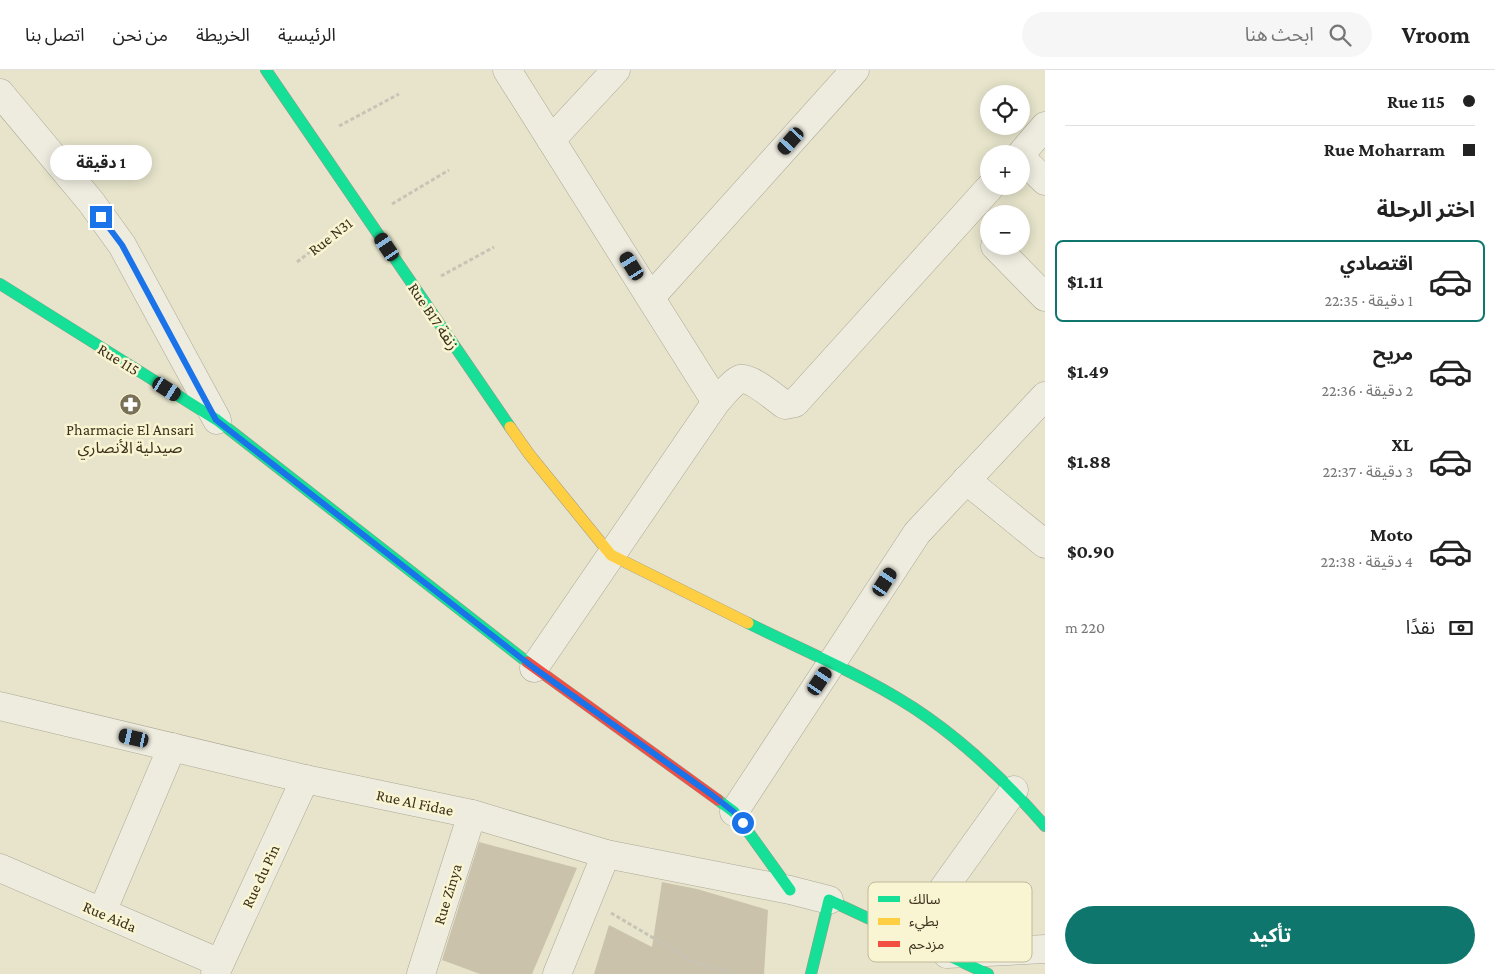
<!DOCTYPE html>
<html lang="ar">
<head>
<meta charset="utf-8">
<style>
	:root { --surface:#fff; --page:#f6f6f6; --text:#222; --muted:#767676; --line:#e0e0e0; --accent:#0f766e }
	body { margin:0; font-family:"Crimson Pro","Noto Sans Arabic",serif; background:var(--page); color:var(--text); direction:rtl; height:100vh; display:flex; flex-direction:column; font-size:19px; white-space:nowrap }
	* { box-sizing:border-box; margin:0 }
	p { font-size:16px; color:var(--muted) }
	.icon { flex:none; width:28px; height:28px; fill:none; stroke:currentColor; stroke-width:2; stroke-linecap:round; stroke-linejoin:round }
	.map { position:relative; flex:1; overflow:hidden; direction:ltr }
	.details { display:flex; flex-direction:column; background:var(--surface); width:450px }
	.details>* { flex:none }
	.top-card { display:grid; align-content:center; height:110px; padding:0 20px; background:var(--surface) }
	.buttons { position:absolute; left:980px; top:15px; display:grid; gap:10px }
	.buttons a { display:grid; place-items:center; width:50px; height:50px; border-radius:50%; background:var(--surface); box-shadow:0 2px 12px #0003; font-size:25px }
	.end { position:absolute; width:22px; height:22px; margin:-11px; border:6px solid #1a73e8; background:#fff; box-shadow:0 0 0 2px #fff }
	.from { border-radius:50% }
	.bubble { position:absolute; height:35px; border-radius:18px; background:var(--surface); box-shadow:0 2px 12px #0003; font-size:16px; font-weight:700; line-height:35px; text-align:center; direction:rtl }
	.car { position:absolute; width:15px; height:30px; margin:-15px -8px; border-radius:6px; box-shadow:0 0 4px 1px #0007; background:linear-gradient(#222 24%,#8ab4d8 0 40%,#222 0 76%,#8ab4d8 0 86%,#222 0) }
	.top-card b { display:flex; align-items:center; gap:18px; height:48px; font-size:19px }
	.top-card b+b { border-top:1px solid var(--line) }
	.top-card i { width:12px; height:12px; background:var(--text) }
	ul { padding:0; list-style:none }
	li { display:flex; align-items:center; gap:15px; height:82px; margin:0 10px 8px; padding:0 10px; border:2px solid transparent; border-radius:8px }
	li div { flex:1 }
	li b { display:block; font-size:19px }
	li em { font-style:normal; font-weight:700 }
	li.on { border-color:var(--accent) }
	li>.icon { width:45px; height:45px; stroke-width:1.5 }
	h2 { padding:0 20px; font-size:22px; line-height:60px }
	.pay { display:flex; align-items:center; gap:12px; height:55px; padding:0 20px; font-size:19px }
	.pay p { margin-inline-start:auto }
	.cta { display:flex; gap:10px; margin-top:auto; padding:10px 20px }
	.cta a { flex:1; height:58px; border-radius:30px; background:var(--accent); color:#fff; font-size:20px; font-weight:700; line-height:58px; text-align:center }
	header { display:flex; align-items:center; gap:30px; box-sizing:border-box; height:70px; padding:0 25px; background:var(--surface); border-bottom:1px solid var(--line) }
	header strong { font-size:24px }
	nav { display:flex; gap:28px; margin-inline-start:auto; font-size:18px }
	.search { width:350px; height:45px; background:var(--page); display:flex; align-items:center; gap:12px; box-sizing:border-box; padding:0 18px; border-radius:28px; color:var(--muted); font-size:19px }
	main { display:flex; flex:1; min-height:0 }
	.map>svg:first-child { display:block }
</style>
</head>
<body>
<header>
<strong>Vroom</strong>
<div class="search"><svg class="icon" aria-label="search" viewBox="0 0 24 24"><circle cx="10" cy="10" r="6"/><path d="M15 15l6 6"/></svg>ابحث هنا</div>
<nav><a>الرئيسية</a><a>الخريطة</a><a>من نحن</a><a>اتصل بنا</a></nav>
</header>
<main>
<section class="details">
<div class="top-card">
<b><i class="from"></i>Rue 115</b>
<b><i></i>Rue Moharram</b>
</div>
<h2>اختر الرحلة</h2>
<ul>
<li class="on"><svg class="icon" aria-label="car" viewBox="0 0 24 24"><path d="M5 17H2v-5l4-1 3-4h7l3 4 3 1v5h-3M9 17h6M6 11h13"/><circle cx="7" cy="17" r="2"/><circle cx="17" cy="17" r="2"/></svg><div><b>اقتصادي</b><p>1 دقيقة · 22:35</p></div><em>$1.11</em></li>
<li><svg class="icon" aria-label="car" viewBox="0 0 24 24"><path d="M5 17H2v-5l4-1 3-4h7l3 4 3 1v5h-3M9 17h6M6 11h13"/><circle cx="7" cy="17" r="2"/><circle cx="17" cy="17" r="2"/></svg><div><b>مريح</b><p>2 دقيقة · 22:36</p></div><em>$1.49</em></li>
<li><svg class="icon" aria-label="car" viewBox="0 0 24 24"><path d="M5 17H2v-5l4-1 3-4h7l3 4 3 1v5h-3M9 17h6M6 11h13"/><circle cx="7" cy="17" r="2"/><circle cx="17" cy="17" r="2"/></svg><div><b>XL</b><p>3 دقيقة · 22:37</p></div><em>$1.88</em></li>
<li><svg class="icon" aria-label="car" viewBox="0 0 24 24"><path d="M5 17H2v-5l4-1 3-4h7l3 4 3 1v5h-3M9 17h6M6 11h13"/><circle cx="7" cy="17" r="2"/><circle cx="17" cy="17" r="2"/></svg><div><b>Moto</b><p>4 دقيقة · 22:38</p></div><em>$0.90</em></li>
</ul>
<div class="pay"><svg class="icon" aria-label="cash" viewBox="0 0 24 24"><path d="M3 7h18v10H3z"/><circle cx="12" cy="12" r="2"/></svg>نقدًا<p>220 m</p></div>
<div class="cta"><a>تأكيد</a></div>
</section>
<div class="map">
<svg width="1045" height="904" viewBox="0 0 1045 904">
	<rect width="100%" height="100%" fill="#e7e4cb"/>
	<g fill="#cbc2ac">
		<polygon points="479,772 577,798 532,904 480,904 442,890"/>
		<polygon points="662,812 697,819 768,840 764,904 594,904 609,855 652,877"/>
	</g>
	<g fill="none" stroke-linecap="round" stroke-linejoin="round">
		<defs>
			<g id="street">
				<polyline points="507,0 716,332"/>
				<polyline points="0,23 91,132 122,175 217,350"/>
				<polyline points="551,70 616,0"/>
				<polyline points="1021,84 1045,56"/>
				<polyline points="1021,88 1045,111"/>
				<polyline points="995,176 1045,227"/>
				<polyline points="651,227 855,0"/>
				<polyline points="966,410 1045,474"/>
				<path d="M534,598l182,-266c7,-7 15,-19 24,-23 10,-3 36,20 45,26l10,-2 196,-217"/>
				<polyline points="0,636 305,709 472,744 606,784 790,820 829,830"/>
				<polyline points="734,742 917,463 1045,326"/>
				<polyline points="0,798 220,893"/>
				<polyline points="102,842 172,677"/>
				<polyline points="908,868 1014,720"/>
				<polyline points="947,884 1045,879"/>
				<polyline points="215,904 305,709"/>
				<polyline points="421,904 472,744"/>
				<polyline points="557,904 606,784"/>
			</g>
			<g id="fast">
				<polyline points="266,0 510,357"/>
				<polyline points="0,214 217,350 527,592"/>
				<path d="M748,553c60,30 125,56 179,94 44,31 83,69 118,109"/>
				<polyline points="718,730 734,742 790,820"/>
				<polyline points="811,904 829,830 988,904"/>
			</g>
			<polyline id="slow" points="510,357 529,384 611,485 748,553"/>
			<polyline id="jam" points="527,592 718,730"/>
		</defs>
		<use href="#street" stroke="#aca895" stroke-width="29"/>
		<use href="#fast" stroke="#9c9785" stroke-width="12"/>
		<use href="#slow" stroke="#9c9785" stroke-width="12"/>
		<use href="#jam" stroke="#9c9785" stroke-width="12"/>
		<g stroke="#c7c4b5" stroke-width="3" stroke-dasharray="4 2.5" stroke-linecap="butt">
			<polyline points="339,56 399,24"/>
			<polyline points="392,134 449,100"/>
			<polyline points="297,192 342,157"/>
			<polyline points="441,206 494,177"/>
			<polyline points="611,843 694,892 734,904"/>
		</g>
		<use href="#street" stroke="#eeecdf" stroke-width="28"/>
		<use href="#fast" stroke="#16e098" stroke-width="11"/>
		<use href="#slow" stroke="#ffcf43" stroke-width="11"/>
		<use href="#jam" stroke="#f24e42" stroke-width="11"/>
	</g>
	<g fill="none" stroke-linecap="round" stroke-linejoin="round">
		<polyline stroke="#1a73e8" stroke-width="6" points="101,147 122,175 216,350 534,598 712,725 734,742 743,753"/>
	</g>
	<defs>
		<symbol id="pharmacy-disc" viewBox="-11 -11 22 22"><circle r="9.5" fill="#787059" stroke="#f9f4d1"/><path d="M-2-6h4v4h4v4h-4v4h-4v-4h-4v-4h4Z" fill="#fff"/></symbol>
	</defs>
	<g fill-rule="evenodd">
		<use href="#pharmacy-disc" x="118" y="322" width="25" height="25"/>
	</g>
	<g text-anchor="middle" stroke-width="5" stroke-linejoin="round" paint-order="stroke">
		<g font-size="16" fill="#3c311c" stroke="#f9f4d1">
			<text transform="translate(330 166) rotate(-38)" y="6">Rue N31</text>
			<text transform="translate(434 246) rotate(56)" y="6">Rue B17 زنقة</text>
			<text transform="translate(119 289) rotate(32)" y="6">Rue 115</text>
			<text transform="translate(415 732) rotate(12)" y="6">Rue Al Fidae</text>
			<text transform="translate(260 806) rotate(-65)" y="6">Rue du Pin</text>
			<text transform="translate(447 824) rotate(-73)" y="6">Rue Zinya</text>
			<text transform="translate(110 846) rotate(23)" y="6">Rue Aida</text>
		</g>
		<g font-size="16" fill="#3c311c" stroke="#f9f4d1">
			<text x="130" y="365">Pharmacie El Ansari<tspan x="130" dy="18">صيدلية الأنصاري</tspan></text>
		</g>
	</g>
	<rect x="868" y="812" width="164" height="80" rx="8" fill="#f9f4d1" stroke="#c0ba9b" stroke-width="1"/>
	<rect x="878" y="826" width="22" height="6" fill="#16e098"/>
	<rect x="878" y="848" width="22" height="7" fill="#ffcf43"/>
	<rect x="878" y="871" width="22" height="6" fill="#f24e42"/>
	<g font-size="14" fill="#3c311c">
		<text x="909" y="834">سالك</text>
		<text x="909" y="856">بطيء</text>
		<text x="909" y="879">مزدحم</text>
	</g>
</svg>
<div class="buttons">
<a><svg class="icon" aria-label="locate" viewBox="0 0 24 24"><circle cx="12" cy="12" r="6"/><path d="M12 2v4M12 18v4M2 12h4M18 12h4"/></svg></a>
<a>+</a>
<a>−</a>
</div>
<i class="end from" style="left:743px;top:753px"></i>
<i class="end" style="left:101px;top:147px"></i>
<div class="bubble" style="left:50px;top:75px;width:102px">1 دقيقة</div>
<i class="car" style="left:791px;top:71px;rotate:222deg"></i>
<i class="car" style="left:387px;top:177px;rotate:326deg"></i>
<i class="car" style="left:632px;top:196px;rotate:328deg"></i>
<i class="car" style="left:167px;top:319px;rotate:122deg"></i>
<i class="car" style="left:885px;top:512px;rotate:33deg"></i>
<i class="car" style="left:820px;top:611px;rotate:34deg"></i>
<i class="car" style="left:134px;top:668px;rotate:283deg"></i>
</div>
</main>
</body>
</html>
